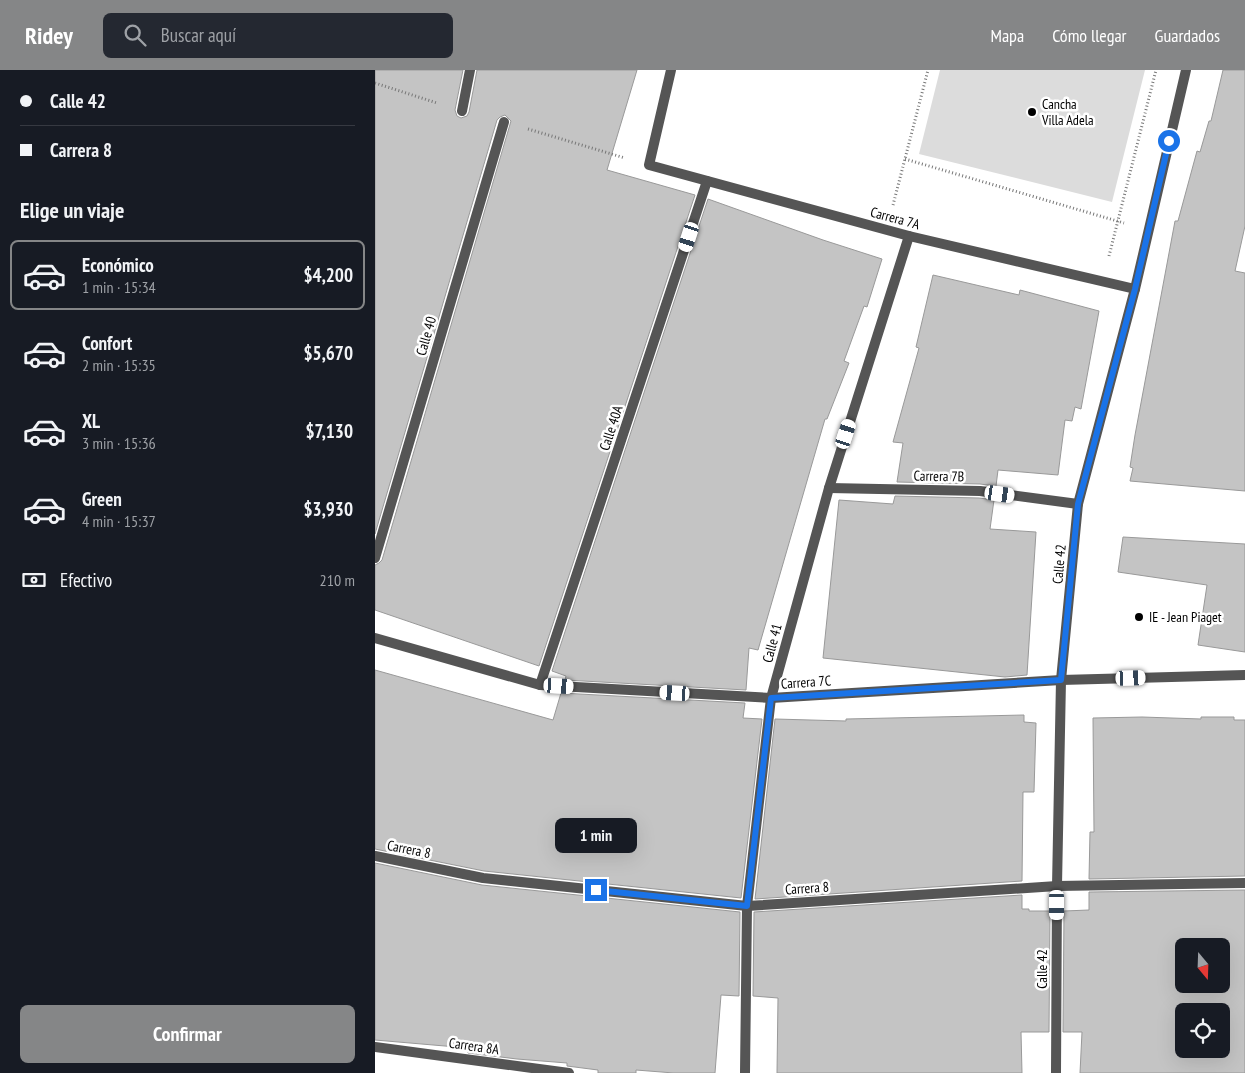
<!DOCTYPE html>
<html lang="es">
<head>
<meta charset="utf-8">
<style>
	:root { --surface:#171b24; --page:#242831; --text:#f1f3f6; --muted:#9ea1a6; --line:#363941; --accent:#858687 }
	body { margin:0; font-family:"PT Sans Narrow",sans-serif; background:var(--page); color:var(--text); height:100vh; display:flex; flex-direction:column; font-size:19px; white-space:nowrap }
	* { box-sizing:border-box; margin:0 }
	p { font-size:16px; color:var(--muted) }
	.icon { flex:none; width:28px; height:28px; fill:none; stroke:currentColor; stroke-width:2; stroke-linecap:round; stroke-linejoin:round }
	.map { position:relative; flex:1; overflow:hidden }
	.details { display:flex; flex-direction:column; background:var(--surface); width:375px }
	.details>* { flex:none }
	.top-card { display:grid; align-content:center; height:110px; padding:0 20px; background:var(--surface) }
	.needle { width:32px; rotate:161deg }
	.fabs { position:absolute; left:800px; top:868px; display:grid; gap:10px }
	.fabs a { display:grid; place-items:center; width:55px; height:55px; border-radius:8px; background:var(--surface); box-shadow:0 5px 20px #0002; font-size:25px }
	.end { position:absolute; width:22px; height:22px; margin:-11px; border:6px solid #1a73e8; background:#fff; box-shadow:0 0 0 2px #fff }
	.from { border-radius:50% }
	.bubble { position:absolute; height:35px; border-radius:8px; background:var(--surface); box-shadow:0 5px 20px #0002; font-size:16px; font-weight:700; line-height:35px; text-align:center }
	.car { position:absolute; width:15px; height:30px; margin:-15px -8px; border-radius:6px; box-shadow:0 0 4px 1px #0007; background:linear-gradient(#fff 24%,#345 0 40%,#fff 0 76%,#345 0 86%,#fff 0) }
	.top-card b { display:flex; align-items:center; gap:18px; height:48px; font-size:19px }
	.top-card b+b { border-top:1px solid var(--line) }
	.top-card i { width:12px; height:12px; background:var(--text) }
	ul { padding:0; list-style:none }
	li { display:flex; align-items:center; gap:15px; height:70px; margin:0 10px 8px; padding:0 10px; border:2px solid transparent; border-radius:8px }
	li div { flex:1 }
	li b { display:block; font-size:19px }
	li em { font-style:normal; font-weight:700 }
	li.selected { border-color:var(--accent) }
	li>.icon { width:45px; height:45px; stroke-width:1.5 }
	h2 { padding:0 20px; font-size:22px; line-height:60px }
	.pay { display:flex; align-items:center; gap:12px; height:55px; padding:0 20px; font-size:19px }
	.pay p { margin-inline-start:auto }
	.cta { display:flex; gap:10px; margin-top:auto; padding:10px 20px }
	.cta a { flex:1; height:58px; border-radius:8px; background:var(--accent); color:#fff; font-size:20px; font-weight:700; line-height:58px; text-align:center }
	header { display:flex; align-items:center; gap:30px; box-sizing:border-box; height:70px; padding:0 25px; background:var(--accent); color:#fff }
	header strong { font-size:24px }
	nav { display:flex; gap:28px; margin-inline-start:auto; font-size:18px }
	.search { width:350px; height:45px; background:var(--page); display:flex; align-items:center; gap:12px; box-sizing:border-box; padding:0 18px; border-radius:8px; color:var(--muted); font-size:19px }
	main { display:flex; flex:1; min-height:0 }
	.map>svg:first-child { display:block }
</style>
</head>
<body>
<header>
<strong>Ridey</strong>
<div class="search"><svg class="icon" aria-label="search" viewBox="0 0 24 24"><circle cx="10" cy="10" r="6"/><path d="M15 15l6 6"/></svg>Buscar aquí</div>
<nav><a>Mapa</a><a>Cómo llegar</a><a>Guardados</a></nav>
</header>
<main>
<section class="details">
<div class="top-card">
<b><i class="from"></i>Calle 42</b>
<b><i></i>Carrera 8</b>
</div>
<h2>Elige un viaje</h2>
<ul>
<li class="selected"><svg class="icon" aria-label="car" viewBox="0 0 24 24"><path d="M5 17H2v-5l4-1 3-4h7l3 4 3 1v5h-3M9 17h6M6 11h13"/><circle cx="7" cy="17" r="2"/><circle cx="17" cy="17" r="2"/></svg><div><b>Económico</b><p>1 min · 15:34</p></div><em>$4,200</em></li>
<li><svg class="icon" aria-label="car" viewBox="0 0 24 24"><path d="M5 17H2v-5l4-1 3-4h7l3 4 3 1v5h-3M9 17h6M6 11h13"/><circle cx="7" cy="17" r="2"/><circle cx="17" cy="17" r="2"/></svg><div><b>Confort</b><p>2 min · 15:35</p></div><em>$5,670</em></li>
<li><svg class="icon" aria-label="car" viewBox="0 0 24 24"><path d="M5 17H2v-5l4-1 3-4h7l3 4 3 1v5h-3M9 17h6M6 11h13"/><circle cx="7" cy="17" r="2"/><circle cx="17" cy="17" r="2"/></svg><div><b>XL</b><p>3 min · 15:36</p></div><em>$7,130</em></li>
<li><svg class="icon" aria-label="car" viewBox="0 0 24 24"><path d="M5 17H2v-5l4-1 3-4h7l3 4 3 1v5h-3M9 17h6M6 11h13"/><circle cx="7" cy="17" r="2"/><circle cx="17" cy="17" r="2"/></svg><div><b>Green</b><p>4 min · 15:37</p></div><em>$3,930</em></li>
</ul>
<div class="pay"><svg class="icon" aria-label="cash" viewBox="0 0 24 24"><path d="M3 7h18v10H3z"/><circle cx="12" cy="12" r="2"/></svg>Efectivo<p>210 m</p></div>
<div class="cta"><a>Confirmar</a></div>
</section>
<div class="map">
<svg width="870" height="1003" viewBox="0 0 870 1003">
	<rect width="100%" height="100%" fill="#fff"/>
	<polygon fill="#dcdcdc" points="565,0 770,0 737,132 544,84"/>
	<g fill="#c4c4c4" stroke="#999" fill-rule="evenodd">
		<polygon points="0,0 88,0 80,40 82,46 86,48 92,46 94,42 102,0 262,0 232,100 320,125 164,596 0,540 0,495 4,493 7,490 136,51 130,45 125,47 122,50 0,464"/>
		<polygon points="848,0 870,0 870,156 860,201 870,203 870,421 755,411 758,398 755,397 760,365 800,151 803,151 822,81 825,82 834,51 836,51"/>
		<polygon points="333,129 448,170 507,189 492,237 489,236 469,291 474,293 452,349 450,349 383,580 374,578 371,620 190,610 191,606 177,601"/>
		<polygon points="558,205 644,225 645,220 724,241 706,339 700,337 697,351 690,350 683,405 623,400 621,416 605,414 522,412 528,373 518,372 544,278 541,277"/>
		<polygon points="520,426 604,428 619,430 615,459 661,462 652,605 630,607 448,588 464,430 518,434"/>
		<polygon points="748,467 870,474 870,582 823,575 832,515 743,502"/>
		<polygon points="0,600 178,650 186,623 370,633 368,648 387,649 366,828 109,801 0,779"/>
		<polygon points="649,645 649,652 661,653 659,722 648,722 647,811 380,829 400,649 471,651 471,649"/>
		<polygon points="767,647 826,649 826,647 859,647 859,650 870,650 870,806 714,809 715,762 719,762 718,648"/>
		<polygon points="0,793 107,815 365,842 364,926 346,925 340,1003 299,1003 261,1000 261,1003 223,1003 223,1000 192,996 192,993 142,989 93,983 93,978 0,970"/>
		<path d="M870,820v183h-165l2,-41h-19l1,-121 25,-1v-18zM809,876h37v38h-37zM809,941h37v38h-37z"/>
		<polygon points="647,825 647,839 654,839 654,841 675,841 674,962 646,962 647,1003 402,1003 403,928 378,926 379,842"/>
	</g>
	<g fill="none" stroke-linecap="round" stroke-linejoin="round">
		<g stroke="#777" stroke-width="3" stroke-dasharray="1 2.5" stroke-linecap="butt">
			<polyline points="0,13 62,33"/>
			<polyline points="153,59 250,88"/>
			<polyline points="530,89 749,153"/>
			<polyline points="518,135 553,0"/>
			<polyline points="734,186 781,0"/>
		</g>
		<polyline stroke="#555" stroke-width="10" points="454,418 605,421 703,434"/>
		<g stroke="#555" stroke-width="10">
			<polyline points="296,0 274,95 534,166 760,219"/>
			<polyline points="87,41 95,0"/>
			<polyline points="0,488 129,52"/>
			<polyline points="0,568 165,615 396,628 686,610 870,605"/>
			<polyline points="165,615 332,111"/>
			<polyline points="0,786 108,808 372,836 682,816 870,813"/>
			<polyline points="0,977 194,1003"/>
			<polyline points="370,1003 372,836 396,628 454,418 534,166"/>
			<polyline points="681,1003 682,816 686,610 703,434 760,219 811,0"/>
		</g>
	</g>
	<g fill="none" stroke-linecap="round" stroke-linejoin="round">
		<polyline stroke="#1a73e8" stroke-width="6" points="221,820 372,836 396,628 686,610 703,434 760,219 794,71"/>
	</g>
	<g fill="#000" stroke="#fff" stroke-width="2">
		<circle cx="657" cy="42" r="5"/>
		<circle cx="764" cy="547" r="5"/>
	</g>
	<g text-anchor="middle" stroke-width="5" stroke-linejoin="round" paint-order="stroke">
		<g font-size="14" fill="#000" stroke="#fff" text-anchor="start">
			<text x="667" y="39">Cancha<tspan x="667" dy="16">Villa Adela</tspan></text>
			<text x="774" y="552">IE - Jean Piaget</text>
		</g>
		<g font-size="14" fill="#000" stroke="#fff">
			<text transform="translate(520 148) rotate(15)" y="5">Carrera 7A</text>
			<text transform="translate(51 266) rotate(-74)" y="5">Calle 40</text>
			<text transform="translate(236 358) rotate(-72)" y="5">Calle 40A</text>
			<text transform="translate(564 406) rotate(1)" y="5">Carrera 7B</text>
			<text transform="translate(684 494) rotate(-85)" y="5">Calle 42</text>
			<text transform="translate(397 573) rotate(-75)" y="5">Calle 41</text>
			<text transform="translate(431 612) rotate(-4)" y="5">Carrera 7C</text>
			<text transform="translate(34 779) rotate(11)" y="5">Carrera 8</text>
			<text transform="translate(432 818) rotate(-4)" y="5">Carrera 8</text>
			<text transform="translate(667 899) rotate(-90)" y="5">Calle 42</text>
			<text transform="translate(99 976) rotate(8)" y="5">Carrera 8A</text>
		</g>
	</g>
</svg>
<div class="fabs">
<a><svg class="needle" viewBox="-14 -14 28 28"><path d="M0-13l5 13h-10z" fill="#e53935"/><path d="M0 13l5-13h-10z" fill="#9ea1a6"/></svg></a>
<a><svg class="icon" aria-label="locate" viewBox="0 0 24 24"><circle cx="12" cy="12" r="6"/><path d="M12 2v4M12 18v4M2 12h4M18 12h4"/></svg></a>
</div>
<i class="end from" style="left:794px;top:71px"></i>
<i class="end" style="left:221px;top:820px"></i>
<div class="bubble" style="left:180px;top:748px;width:82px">1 min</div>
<i class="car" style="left:314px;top:167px;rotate:198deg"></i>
<i class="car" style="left:471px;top:364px;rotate:18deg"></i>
<i class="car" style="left:625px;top:424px;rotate:98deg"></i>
<i class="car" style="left:756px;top:608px;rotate:88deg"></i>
<i class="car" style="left:184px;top:616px;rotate:93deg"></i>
<i class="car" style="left:300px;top:623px;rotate:273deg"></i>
<i class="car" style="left:682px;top:835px;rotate:180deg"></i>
</div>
</main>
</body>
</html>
